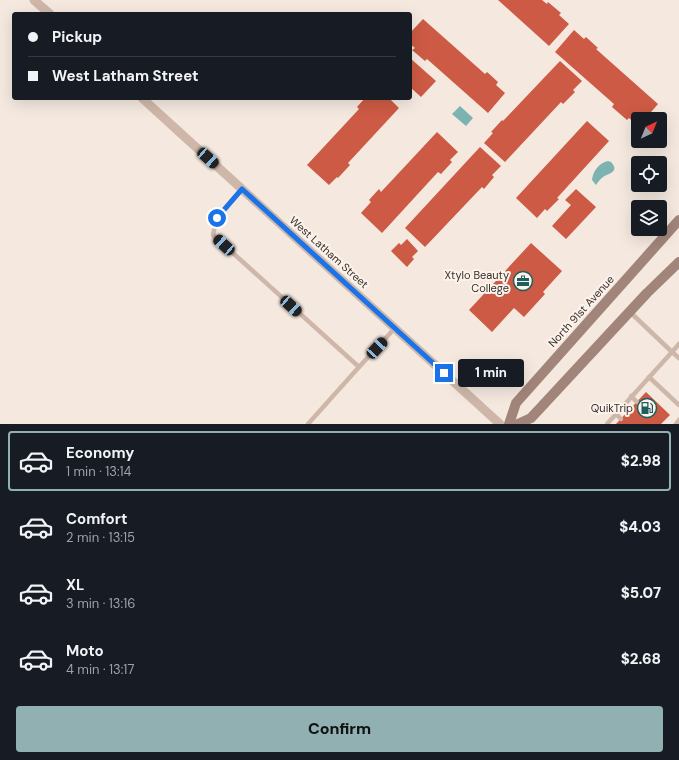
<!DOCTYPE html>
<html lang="en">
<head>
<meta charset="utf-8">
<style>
	:root { --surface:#171b24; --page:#20242c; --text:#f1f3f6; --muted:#9ea1a6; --line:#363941; --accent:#91b0b2 }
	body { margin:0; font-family:"DM Sans",sans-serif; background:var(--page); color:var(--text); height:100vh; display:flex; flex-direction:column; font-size:15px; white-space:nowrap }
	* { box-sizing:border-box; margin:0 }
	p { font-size:13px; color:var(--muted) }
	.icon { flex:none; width:22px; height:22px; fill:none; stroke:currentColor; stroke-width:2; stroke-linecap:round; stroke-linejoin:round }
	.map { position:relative; height:424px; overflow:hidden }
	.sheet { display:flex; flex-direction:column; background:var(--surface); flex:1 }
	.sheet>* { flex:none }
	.hud { position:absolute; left:12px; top:12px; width:400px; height:88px; border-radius:4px; box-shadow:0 4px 16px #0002; display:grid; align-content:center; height:88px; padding:0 16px; background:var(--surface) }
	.needle { width:26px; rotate:43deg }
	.tools { position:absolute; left:631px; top:112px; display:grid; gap:8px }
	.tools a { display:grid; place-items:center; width:36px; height:36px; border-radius:4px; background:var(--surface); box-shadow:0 4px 16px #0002; font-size:20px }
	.end { position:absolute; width:18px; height:18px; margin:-9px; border:5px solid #1a73e8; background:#fff; box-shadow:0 0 0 2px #fff }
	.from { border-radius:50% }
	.bubble { position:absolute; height:28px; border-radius:4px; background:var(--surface); box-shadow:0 4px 16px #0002; font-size:13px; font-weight:800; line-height:28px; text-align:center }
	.car { position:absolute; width:12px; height:24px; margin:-12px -6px; border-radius:5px; box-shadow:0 0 3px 1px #0007; background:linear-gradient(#222 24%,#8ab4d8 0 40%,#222 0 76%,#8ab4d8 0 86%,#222 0) }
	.hud b { display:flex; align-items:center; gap:14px; height:38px; font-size:15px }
	.hud b+b { border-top:1px solid var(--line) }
	.hud i { width:10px; height:10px; background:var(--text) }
	ul { padding:7px 0 0; list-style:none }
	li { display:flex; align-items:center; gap:12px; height:60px; margin:0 8px 6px; padding:0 8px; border:2px solid transparent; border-radius:4px }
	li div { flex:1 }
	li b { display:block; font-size:15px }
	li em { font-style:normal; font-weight:800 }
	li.active { border-color:var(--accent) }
	li>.icon { width:36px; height:36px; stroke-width:1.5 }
	.primary-button { display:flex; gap:8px; margin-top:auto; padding:8px 16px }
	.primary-button a { flex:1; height:46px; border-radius:4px; background:var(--accent); color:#111; font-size:16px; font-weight:800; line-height:46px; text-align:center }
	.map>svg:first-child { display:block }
</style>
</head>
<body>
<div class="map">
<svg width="679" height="424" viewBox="0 0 679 424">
	<rect width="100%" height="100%" fill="#f4e8df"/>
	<g fill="#7cb3b1">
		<polygon points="460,106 473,118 466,126 452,114"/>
		<path d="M608,161l3,1c9,10 -2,11 -8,15 -3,2 -5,5 -7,8l-4,-5c1,-9 7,-17 16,-19z"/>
	</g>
	<g fill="#cd5a44">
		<polygon points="498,0 542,0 547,4 548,2 561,13 559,15 569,24 549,46"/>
		<polygon points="423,19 485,74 487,72 498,82 496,85 505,93 488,113 427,59 425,61 412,50 415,48 410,44 410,33"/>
		<polygon points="574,30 584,39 586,37 598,48 596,49 658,104 645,119 638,119 638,126 629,118 627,120 612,107 614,104 555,52"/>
		<polygon points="410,58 436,81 421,97 410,87"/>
		<polygon points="560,61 582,81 573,90 575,92 563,104 561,102 505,162 484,143 493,133 491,132 502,120 503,121"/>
		<polygon points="365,98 389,98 399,108 348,163 350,165 338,178 337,177 329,185 307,165 359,109 357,107"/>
		<polygon points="587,121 609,141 557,198 559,199 547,211 545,209 537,218 516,198"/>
		<polygon points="437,132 458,152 450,160 452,162 441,174 438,172 382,233 361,213 371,202 369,200 379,189 381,192"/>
		<polygon points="480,147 501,166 492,175 494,177 484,189 482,187 425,247 405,228"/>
		<polygon points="576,189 596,207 566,239 552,226 571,205 565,200"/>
		<polygon points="407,239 418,251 412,257 414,259 407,267 391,251 399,243 401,245"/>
		<polygon points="531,243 562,271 543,292 545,294 524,317 514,308 492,332 469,310"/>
		<polygon points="646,392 670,415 661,424 616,424"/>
	</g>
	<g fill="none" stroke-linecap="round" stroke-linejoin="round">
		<g stroke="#ceb7a9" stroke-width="4.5">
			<polyline points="242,189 217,218 213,235 359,367 308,424"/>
			<polyline points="630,312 672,352 679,344"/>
			<polyline points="359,367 395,328"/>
			<polyline points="649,377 679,405"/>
			<polyline points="631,396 637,402"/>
			<polyline points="616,414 621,419"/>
			<polyline points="607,424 672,352 679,358"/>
			<polyline points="676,424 679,420"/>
		</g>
		<g stroke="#ceb7a9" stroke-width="9">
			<polyline points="34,0 50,14"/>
			<polyline points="142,98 500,424"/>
		</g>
		<g stroke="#a2857a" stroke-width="10">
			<polyline points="509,424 516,403 679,220"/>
			<polyline points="518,424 531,418 647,293 679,262"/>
		</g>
	</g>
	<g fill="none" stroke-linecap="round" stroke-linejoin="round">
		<polyline stroke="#1a73e8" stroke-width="5" points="217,218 242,189 444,373"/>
	</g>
	<defs>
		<symbol id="office-ring" viewBox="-11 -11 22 22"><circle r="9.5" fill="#fbf3ec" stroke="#1c5f5e" stroke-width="1.5"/><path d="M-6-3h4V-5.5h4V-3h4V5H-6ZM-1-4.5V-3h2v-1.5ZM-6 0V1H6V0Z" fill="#1c5f5e"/></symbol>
		<symbol id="fuel-ring" viewBox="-11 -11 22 22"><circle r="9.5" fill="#fbf3ec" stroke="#1c5f5e" stroke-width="1.5"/><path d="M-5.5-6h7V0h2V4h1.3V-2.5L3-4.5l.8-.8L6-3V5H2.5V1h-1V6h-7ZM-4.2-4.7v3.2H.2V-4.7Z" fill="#1c5f5e"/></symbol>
	</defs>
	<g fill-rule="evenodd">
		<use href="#office-ring" x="512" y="270" width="22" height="22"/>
		<use href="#fuel-ring" x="636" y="397" width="22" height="22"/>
	</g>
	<g text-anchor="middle" stroke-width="4" stroke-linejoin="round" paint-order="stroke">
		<g font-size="11" fill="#3a2d29" stroke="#fbf3ec">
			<text transform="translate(329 252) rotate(42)" y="4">West Latham Street</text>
			<text transform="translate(581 311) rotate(-48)" y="4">North 91st Avenue</text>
		</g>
		<g font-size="11" fill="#3a2d29" stroke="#fbf3ec" text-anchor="end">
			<text x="509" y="279">Xtylo Beauty<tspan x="509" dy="13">College</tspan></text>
			<text x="633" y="412">QuikTrip</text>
		</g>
	</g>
</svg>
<div class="tools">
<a><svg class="needle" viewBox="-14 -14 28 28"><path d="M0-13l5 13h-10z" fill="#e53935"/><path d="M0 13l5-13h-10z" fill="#9ea1a6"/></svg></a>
<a><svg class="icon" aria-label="locate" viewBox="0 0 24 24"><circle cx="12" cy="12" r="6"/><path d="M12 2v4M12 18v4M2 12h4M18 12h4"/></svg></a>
<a><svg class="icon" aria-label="layers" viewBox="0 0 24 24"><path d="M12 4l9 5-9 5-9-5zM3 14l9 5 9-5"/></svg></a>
</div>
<i class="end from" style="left:217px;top:218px"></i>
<i class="end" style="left:444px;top:373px"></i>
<div class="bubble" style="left:458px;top:359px;width:66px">1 min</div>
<i class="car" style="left:208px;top:158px;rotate:132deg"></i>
<i class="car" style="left:224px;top:245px;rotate:312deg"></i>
<i class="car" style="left:291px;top:306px;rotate:132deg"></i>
<i class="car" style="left:377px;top:348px;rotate:43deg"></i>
<div class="hud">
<b><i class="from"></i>Pickup</b>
<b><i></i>West Latham Street</b>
</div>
</div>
<section class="sheet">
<ul>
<li class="active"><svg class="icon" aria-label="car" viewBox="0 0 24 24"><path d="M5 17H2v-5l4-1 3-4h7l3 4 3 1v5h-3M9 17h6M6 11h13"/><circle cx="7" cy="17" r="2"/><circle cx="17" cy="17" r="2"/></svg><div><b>Economy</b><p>1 min · 13:14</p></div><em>$2.98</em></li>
<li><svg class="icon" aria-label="car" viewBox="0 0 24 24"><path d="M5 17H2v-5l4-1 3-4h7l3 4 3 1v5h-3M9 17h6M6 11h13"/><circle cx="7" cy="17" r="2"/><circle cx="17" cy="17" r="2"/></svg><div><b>Comfort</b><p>2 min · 13:15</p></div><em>$4.03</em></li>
<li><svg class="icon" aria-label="car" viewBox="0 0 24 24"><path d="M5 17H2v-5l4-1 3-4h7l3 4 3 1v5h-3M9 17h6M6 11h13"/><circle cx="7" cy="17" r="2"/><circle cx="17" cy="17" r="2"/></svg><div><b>XL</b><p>3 min · 13:16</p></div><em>$5.07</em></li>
<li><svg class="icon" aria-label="car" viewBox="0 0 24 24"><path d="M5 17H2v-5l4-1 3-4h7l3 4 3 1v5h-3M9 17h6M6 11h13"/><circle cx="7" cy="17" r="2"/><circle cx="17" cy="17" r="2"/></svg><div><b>Moto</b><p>4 min · 13:17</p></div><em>$2.68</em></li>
</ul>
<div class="primary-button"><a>Confirm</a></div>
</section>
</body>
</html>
